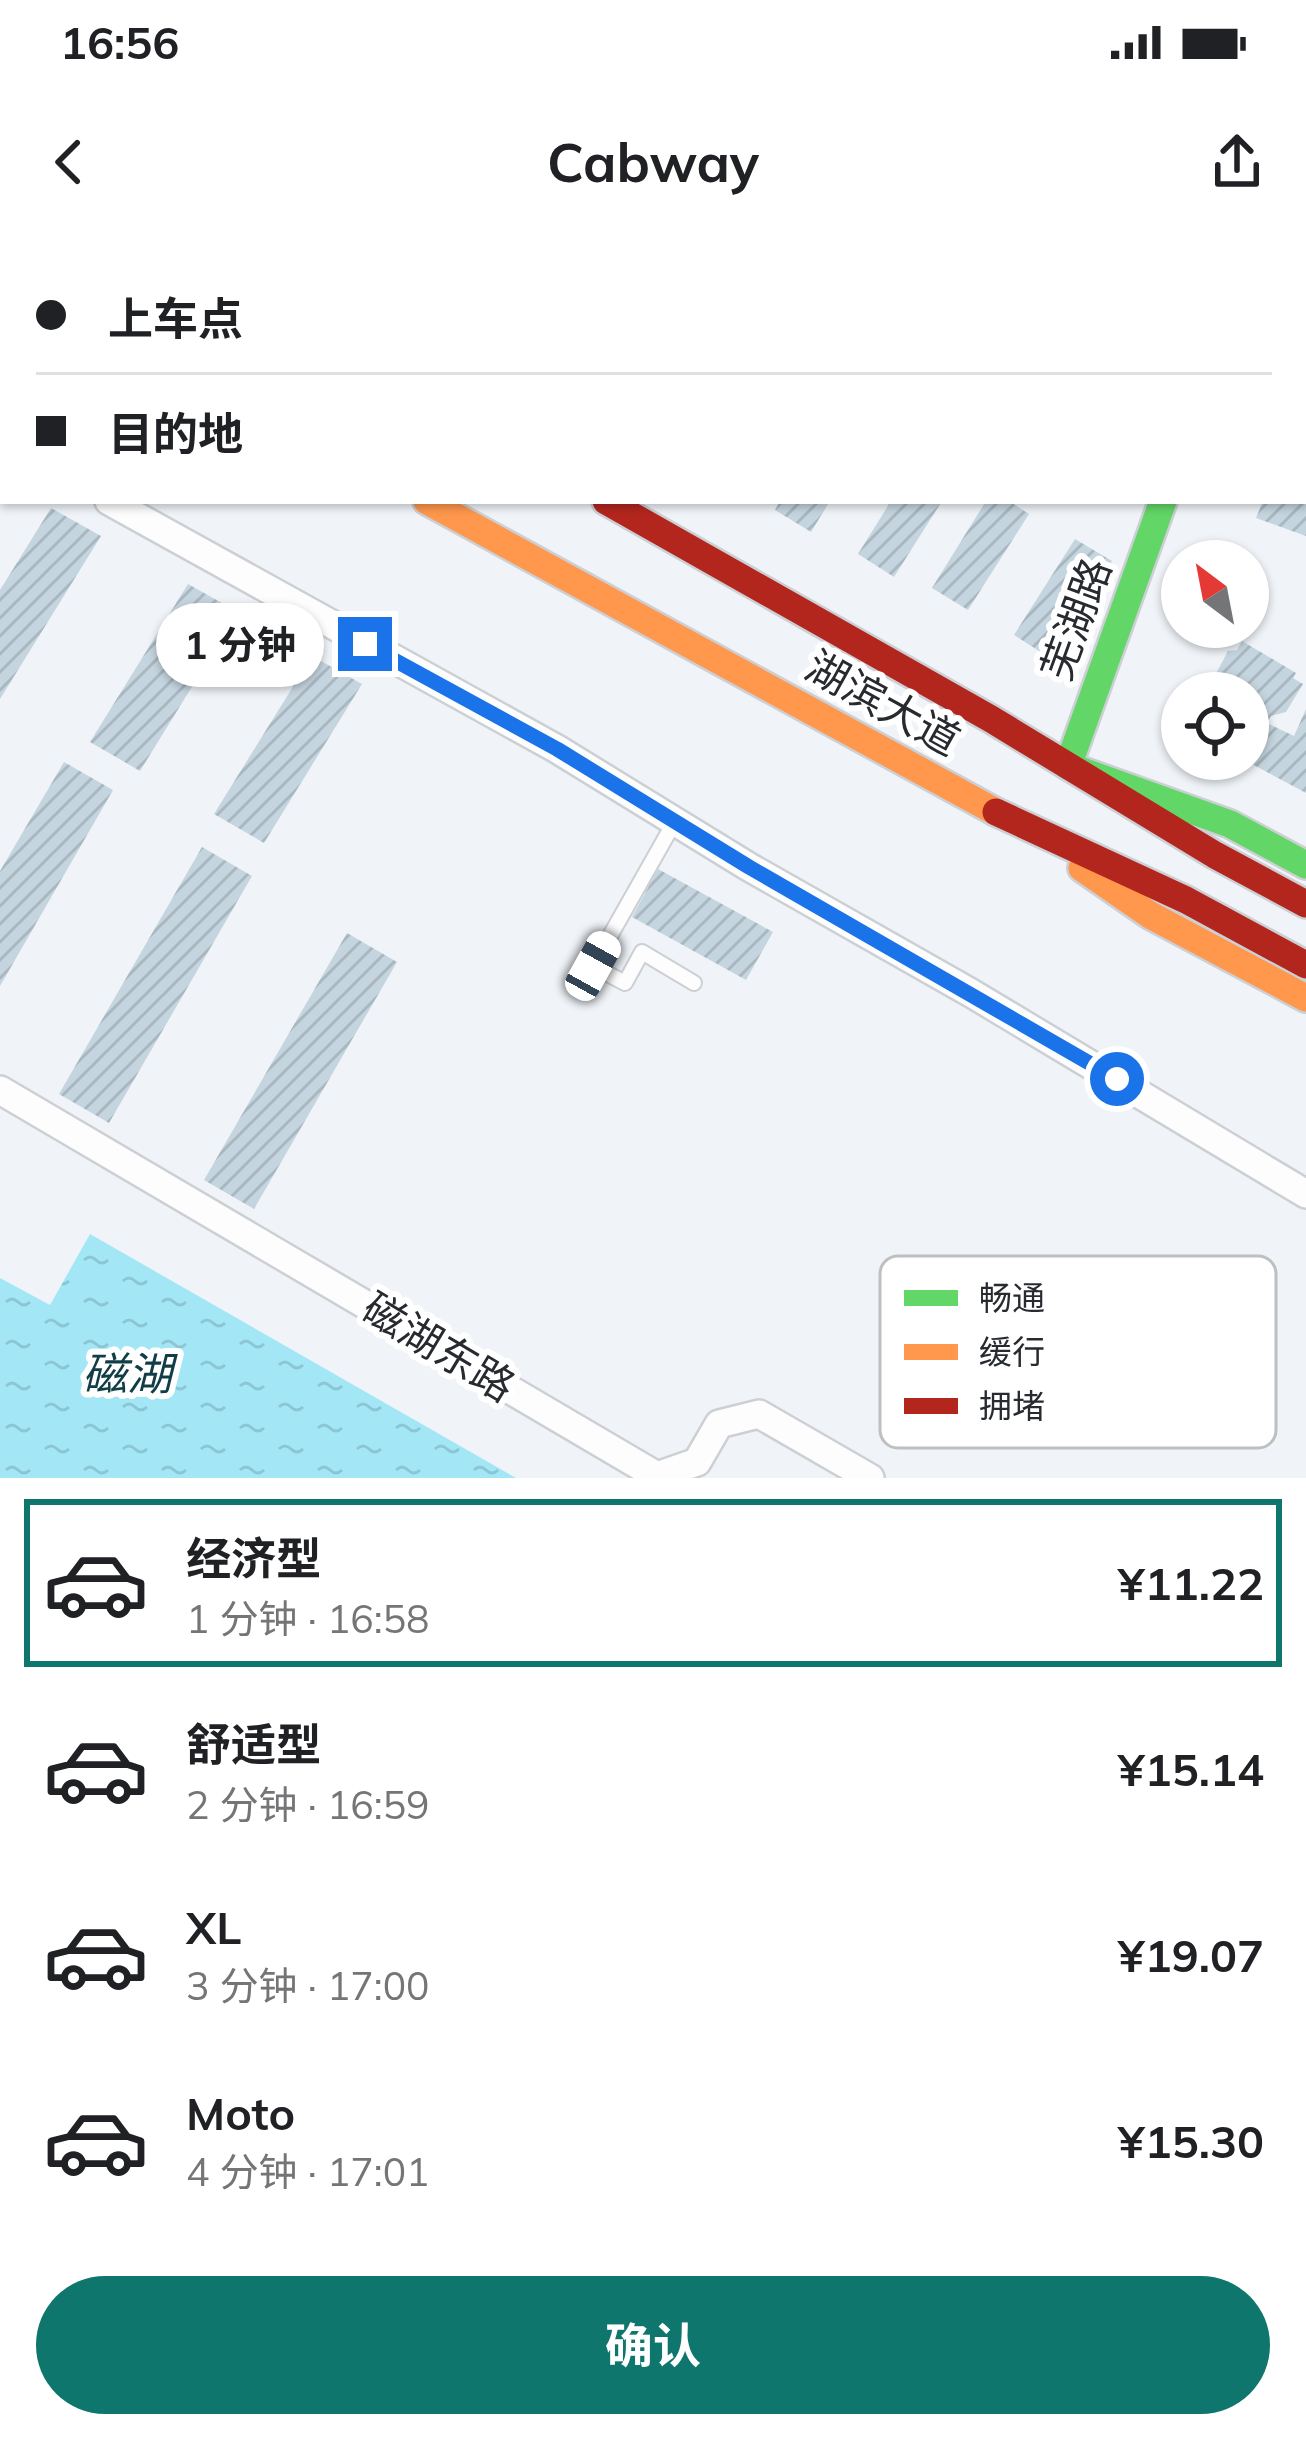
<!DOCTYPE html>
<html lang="zh">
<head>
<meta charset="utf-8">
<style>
	:root { --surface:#fff; --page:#f6f6f6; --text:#202124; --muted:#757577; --line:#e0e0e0; --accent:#0f766e }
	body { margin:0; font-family:Mulish,"Noto Sans SC",sans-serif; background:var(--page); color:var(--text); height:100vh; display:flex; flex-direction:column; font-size:45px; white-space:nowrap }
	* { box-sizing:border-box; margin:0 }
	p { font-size:39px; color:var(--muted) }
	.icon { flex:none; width:66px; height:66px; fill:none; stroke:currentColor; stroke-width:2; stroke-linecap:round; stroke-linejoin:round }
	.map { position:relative; height:1238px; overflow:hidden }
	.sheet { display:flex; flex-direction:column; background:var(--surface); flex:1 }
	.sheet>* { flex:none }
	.guide { position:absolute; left:0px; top:0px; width:1308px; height:264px; box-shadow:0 3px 9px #0004; display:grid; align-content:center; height:264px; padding:0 36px; background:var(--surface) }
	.needle { width:78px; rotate:328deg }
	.tools { position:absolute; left:1161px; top:300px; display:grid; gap:24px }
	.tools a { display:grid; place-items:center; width:108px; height:108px; border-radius:50%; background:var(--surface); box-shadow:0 3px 9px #0004; font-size:60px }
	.end { position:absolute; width:54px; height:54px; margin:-27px; border:15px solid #1a73e8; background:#fff; box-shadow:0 0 0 6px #fff }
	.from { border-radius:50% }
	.bubble { position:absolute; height:84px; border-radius:42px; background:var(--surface); box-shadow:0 3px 9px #0004; font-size:39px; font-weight:700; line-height:84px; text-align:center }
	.car { position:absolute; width:36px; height:72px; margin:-36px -18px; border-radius:15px; box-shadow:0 0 9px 3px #0007; background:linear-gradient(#fff 24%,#345 0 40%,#fff 0 76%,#345 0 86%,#fff 0) }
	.guide b { display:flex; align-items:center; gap:42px; height:114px; font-size:45px }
	.guide b+b { border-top:3px solid var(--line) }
	.guide i { width:30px; height:30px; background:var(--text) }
	ul { padding:21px 0 0; list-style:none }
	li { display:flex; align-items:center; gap:36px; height:168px; margin:0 24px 18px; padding:0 12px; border:6px solid transparent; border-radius:0px }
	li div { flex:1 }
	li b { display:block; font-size:45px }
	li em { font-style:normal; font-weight:700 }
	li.on { border-color:var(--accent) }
	li>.icon { width:108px; height:108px; stroke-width:1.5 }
	.cta { display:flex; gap:24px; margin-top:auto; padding:24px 36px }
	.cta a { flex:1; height:138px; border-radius:72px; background:var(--accent); color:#fff; font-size:48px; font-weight:700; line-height:138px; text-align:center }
	.status { display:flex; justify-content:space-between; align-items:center; height:84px; padding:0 60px; background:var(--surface); direction:ltr }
	.status svg { height:33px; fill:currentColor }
	header { display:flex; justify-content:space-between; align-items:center; height:156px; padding:0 36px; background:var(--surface); font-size:54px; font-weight:700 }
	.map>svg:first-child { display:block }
</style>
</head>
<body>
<div class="status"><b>16:56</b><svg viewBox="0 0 49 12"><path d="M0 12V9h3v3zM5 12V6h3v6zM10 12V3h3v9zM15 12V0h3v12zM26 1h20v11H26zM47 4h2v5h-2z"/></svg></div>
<header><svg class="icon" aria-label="back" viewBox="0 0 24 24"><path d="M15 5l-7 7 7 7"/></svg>Cabway<svg class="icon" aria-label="share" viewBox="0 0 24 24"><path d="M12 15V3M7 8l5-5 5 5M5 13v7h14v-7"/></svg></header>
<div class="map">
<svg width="1306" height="1238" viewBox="0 0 1306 1238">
	<defs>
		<pattern id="water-ripples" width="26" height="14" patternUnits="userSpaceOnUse" patternTransform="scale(3)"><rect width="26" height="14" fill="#a3e7f7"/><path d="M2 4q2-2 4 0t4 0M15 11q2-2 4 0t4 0" fill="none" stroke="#8cc6d4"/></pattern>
		<pattern id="building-hatch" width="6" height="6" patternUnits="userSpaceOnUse" patternTransform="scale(3)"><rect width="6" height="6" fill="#c5d5df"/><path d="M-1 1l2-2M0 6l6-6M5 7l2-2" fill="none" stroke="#a9b7c0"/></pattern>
	</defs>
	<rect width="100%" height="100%" fill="#f0f4f8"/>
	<polygon fill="url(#water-ripples)" points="90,994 516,1238 0,1238 0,1038 50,1065"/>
	<g fill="url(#building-hatch)">
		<polygon points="780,261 830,261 811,292 775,270"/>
		<polygon points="891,261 942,261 894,337 858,314"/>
		<polygon points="986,261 1009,261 1029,274 968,370 932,348"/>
		<polygon points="1263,261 1306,261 1306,296 1256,278"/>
		<polygon points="51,268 101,296 0,459 0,350"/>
		<polygon points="1075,299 1112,321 1050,418 1014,395"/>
		<polygon points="188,344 238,372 140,531 90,502"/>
		<polygon points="1242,401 1296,433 1293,438 1303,444 1286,472 1271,476 1267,483 1294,496 1306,469 1306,553 1248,522 1248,453 1191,453 1198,438 1210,445 1228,411 1237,410"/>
		<polygon points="312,416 362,444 264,603 214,574"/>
		<polygon points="64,522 113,550 0,746 0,631"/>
		<polygon points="202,607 252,636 109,883 59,854"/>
		<polygon points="658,629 773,692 746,740 632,677"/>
		<polygon points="347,693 397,722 254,969 204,940"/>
	</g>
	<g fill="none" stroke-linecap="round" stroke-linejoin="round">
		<defs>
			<polyline id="lane" points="675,581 593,726 625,743 642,712 694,743"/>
			<g id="street">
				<polyline points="1305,125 1306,126"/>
				<polyline points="0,198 3,200"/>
				<polyline points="0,244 3,239"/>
				<polyline points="109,261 557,509 749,627 971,753 1306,954"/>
				<polyline points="0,850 657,1236 697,1222 719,1184 759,1174 870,1238"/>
			</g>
			<g id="fast">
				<polyline points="145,0 150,3"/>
				<polyline points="1163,261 1068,526 1230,584 1306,625"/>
			</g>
			<g id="slow">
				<polyline points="1254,3 1255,0"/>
				<polyline points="0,27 3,29"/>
				<polyline points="427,261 996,572"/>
				<polyline points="1082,628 1150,675 1306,758"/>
			</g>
			<g id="jam">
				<polyline points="606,261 991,479 1215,615 1306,664"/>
				<polyline points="996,572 1186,660 1306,725"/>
			</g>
		</defs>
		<use href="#lane" stroke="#ccd0d4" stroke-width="18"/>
		<use href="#street" stroke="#ccd0d4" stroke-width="32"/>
		<use href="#fast" stroke="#ccd0d4" stroke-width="32"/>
		<use href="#slow" stroke="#ccd0d4" stroke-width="32"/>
		<use href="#jam" stroke="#ccd0d4" stroke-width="32"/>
		<use href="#lane" stroke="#fdfdfe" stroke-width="14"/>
		<use href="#street" stroke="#fdfdfe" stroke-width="27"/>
		<use href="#fast" stroke="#63d668" stroke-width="27"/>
		<use href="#slow" stroke="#ff974d" stroke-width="27"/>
		<use href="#jam" stroke="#b3261e" stroke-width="27"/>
	</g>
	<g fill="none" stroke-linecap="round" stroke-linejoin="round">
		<polyline stroke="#1a73e8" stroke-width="15" points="365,404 557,509 749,627 1117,839"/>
	</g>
	<g text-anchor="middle" stroke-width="12" stroke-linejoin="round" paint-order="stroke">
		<g font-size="42" fill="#272b30" stroke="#fff">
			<text transform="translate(1076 379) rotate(-70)" y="15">芜湖路</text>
			<text transform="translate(883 463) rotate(29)" y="15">湖滨大道</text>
			<text transform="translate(439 1107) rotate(31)" y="15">磁湖东路</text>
		</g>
		<g font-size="45" font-style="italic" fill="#103d46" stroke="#fff">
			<text x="127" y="1150">磁湖</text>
		</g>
	</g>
	<rect x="880" y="1016" width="396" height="192" rx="18" fill="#fff" stroke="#bebfc1" stroke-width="3"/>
	<rect x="904" y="1050" width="54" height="16" fill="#63d668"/>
	<rect x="904" y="1104" width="54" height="16" fill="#ff974d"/>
	<rect x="904" y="1158" width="54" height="16" fill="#b3261e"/>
	<g font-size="33" fill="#272b30">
		<text x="979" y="1070">畅通</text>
		<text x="979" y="1124">缓行</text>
		<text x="979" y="1178">拥堵</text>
	</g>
</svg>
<div class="tools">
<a><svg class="needle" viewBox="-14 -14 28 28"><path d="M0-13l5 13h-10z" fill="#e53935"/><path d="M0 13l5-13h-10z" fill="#757577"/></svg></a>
<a><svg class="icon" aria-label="locate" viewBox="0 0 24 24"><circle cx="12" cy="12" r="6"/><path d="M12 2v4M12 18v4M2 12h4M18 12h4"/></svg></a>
</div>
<i class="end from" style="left:1117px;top:839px"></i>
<i class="end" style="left:365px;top:404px"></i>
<div class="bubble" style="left:156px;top:363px;width:168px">1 分钟</div>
<i class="car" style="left:593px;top:726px;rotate:29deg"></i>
<div class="guide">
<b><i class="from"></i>上车点</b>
<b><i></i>目的地</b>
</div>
</div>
<section class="sheet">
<ul>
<li class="on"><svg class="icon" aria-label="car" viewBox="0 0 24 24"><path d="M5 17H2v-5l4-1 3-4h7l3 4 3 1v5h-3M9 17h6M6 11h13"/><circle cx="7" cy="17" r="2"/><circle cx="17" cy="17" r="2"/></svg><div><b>经济型</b><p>1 分钟 · 16:58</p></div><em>¥11.22</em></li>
<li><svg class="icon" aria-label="car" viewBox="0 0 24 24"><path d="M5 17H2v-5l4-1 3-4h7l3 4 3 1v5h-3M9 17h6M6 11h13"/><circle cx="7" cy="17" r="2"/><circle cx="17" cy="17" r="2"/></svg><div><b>舒适型</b><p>2 分钟 · 16:59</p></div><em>¥15.14</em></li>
<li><svg class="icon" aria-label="car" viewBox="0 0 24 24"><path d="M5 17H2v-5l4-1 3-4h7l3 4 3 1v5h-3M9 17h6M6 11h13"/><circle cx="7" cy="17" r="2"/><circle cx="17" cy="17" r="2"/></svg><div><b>XL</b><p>3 分钟 · 17:00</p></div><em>¥19.07</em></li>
<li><svg class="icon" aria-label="car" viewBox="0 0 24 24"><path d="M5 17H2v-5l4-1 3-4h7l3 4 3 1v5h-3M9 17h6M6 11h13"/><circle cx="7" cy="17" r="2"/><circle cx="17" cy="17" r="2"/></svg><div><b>Moto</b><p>4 分钟 · 17:01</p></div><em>¥15.30</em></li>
</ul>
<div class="cta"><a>确认</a></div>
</section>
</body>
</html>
